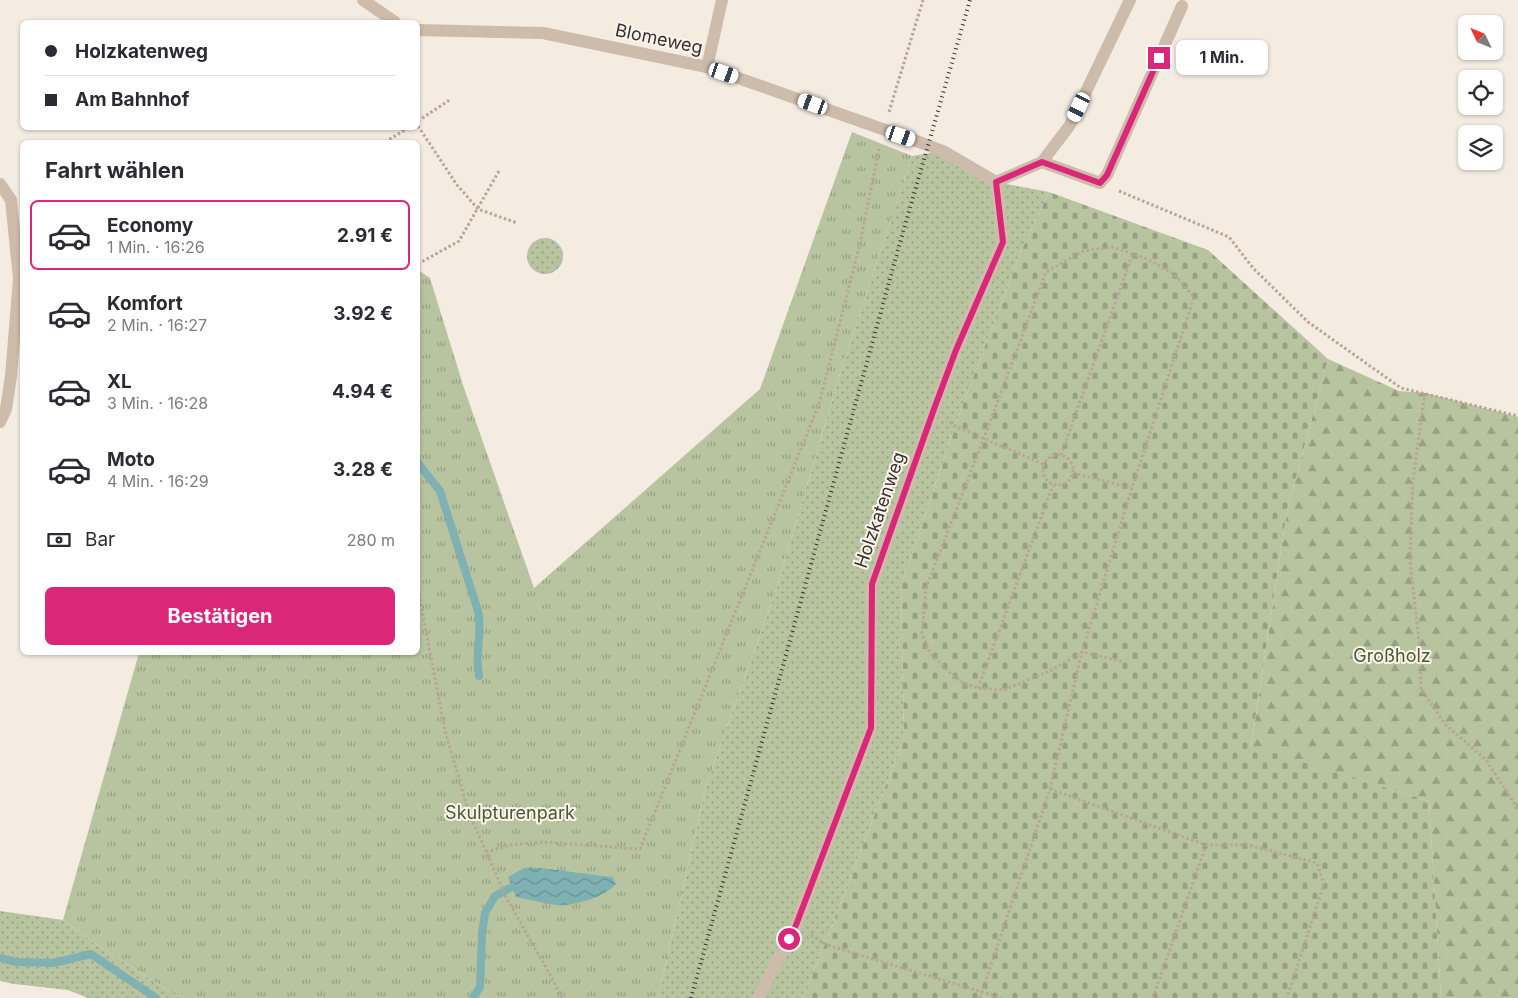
<!DOCTYPE html>
<html lang="de">
<head>
<meta charset="utf-8">
<style>
	:root { --surface:#fff; --page:#f2f2f3; --text:#2b2b33; --muted:#7c7c81; --line:#e1e1e2; --accent:#db2777 }
	body { margin:0; font-family:Inter,sans-serif; background:var(--page); color:var(--text); height:100vh; display:flex; flex-direction:column; font-size:19px; white-space:nowrap }
	* { box-sizing:border-box; margin:0 }
	p { font-size:16px; color:var(--muted) }
	.icon { flex:none; width:28px; height:28px; fill:none; stroke:currentColor; stroke-width:2; stroke-linecap:round; stroke-linejoin:round }
	.map { position:relative; flex:1; overflow:hidden }
	.panel { position:absolute; left:20px; top:140px; width:400px; height:515px; display:flex; flex-direction:column; background:var(--surface); border-radius:8px; box-shadow:0 1px 4px #0004 }
	.panel>* { flex:none }
	.top-card { position:absolute; left:20px; top:20px; width:400px; height:110px; border-radius:8px; box-shadow:0 1px 4px #0004; display:grid; align-content:center; height:110px; padding:0 25px; background:var(--surface) }
	.needle { width:32px; rotate:313deg }
	.buttons { position:absolute; left:1458px; top:15px; display:grid; gap:10px }
	.buttons a { display:grid; place-items:center; width:45px; height:45px; border-radius:8px; background:var(--surface); box-shadow:0 1px 4px #0004; font-size:25px }
	.end { position:absolute; width:22px; height:22px; margin:-11px; border:6px solid #db2777; background:#fff; box-shadow:0 0 0 2px #fff }
	.from { border-radius:50% }
	.bubble { position:absolute; height:35px; border-radius:8px; background:var(--surface); box-shadow:0 1px 4px #0004; font-size:16px; font-weight:700; line-height:35px; text-align:center }
	.car { position:absolute; width:15px; height:30px; margin:-15px -8px; border-radius:6px; box-shadow:0 0 4px 1px #0007; background:linear-gradient(#fff 24%,#345 0 40%,#fff 0 76%,#345 0 86%,#fff 0) }
	.top-card b { display:flex; align-items:center; gap:18px; height:48px; font-size:19px }
	.top-card b+b { border-top:1px solid var(--line) }
	.top-card i { width:12px; height:12px; background:var(--text) }
	ul { padding:0; list-style:none }
	li { display:flex; align-items:center; gap:15px; height:70px; margin:0 10px 8px; padding:0 15px; border:2px solid transparent; border-radius:8px }
	li div { flex:1 }
	li b { display:block; font-size:19px }
	li em { font-style:normal; font-weight:700 }
	li.on { border-color:var(--accent) }
	li>.icon { width:45px; height:45px; stroke-width:1.5 }
	h2 { padding:0 25px; font-size:22px; line-height:60px }
	.pay { display:flex; align-items:center; gap:12px; height:55px; padding:0 25px; font-size:19px }
	.pay p { margin-inline-start:auto }
	.primary-button { display:flex; gap:10px; margin-top:auto; padding:10px 25px }
	.primary-button a { flex:1; height:58px; border-radius:8px; background:var(--accent); color:#fff; font-size:20px; font-weight:700; line-height:58px; text-align:center }
	.map>svg:first-child { display:block }
</style>
</head>
<body>
<div class="map">
<svg width="1518" height="998" viewBox="0 0 1518 998">
	<defs>
		<pattern id="grass-dots" width="8" height="8" patternUnits="userSpaceOnUse" patternTransform="scale(1.25)"><rect width="8" height="8" fill="#b8c4a0"/><path d="M2 2h.1M6 6h.1" fill="none" stroke="#97a083" stroke-width="1.8" stroke-linecap="round"/></pattern>
		<pattern id="forest-firs" width="22" height="20" patternUnits="userSpaceOnUse" patternTransform="scale(1.25)"><rect width="22" height="20" fill="#b8c4a0"/><path d="M5 1l3.5 6h-7zM16 11l3.5 6h-7z" fill="#97a083"/></pattern>
		<pattern id="cemetery-stones" width="16" height="16" patternUnits="userSpaceOnUse" patternTransform="scale(1.25)"><rect width="16" height="16" fill="#b8c4a0"/><path d="M2 7V4a2 2 0 0 1 4 0v3zM10 15v-3a2 2 0 0 1 4 0v3z" fill="#97a083"/></pattern>
		<pattern id="park-tufts" width="24" height="20" patternUnits="userSpaceOnUse" patternTransform="scale(1.25)"><rect width="24" height="20" fill="#b8c4a0"/><path d="M3 7l-1-3M5 7V3M7 7l1-3M15 17l-1-3M17 17v-4M19 17l1-3" fill="none" stroke="#97a083"/></pattern>
		<pattern id="water-waves" width="16" height="10" patternUnits="userSpaceOnUse" patternTransform="scale(1.25)"><rect width="16" height="10" fill="#7fb0b2"/><path d="M0 5q4-4 8 0t8 0" fill="none" stroke="#699091"/></pattern>
	</defs>
	<rect width="100%" height="100%" fill="#f4ebe1"/>
	<g fill="url(#grass-dots)">
		<polygon points="943,151 996,182 1049,192 1019,256 955,426 901,586 904,738 825,944 802,998 658,998 706,786 777,587 842,367 912,156"/>
		<circle cx="545" cy="256" r="18"/>
		<polygon points="0,911 63,920 96,944 180,998 88,998 68,990 14,984 0,981"/>
	</g>
	<polygon fill="url(#forest-firs)" points="1328,359 1399,391 1425,393 1518,417 1518,998 1441,998 1429,801 1251,747 1287,511"/>
	<polygon fill="url(#cemetery-stones)" points="1049,192 1208,250 1328,359 1287,511 1251,746 1429,801 1441,998 802,998 825,944 904,738 901,586 955,426 1019,256"/>
	<polygon fill="url(#park-tufts)" points="852,132 912,156 842,367 777,587 706,786 658,998 180,998 96,944 63,920 139,653 418,652 418,270 430,278 464,388 534,588 760,389"/>
	<path fill="url(#water-waves)" d="M524,868h17l71,9 4,7c-11,12 -33,19 -50,21 -10,2 -38,-6 -50,-8l-8,-20z"/>
	<g fill="none" stroke-linecap="round" stroke-linejoin="round">
		<g stroke="#7fb0b2" stroke-width="8">
			<path d="M418,463l22,28 38,120c3,14 1,26 0,40 -1,8 0,17 1,25"/>
			<polyline points="0,958 16,962 53,963 91,954 156,998"/>
			<polyline points="473,998 480,987 482,934 485,913 495,896 512,887"/>
		</g>
		<g stroke="#b9a596" stroke-width="3" stroke-dasharray="2.5 2.5" stroke-linecap="butt">
			<polyline points="889,112 923,0"/>
			<polyline points="418,121 451,99"/>
			<polyline points="418,126 457,185 478,209 517,223"/>
			<polyline points="385,142 408,128"/>
			<polyline points="1119,191 1229,237 1253,268 1308,322 1401,388 1518,416"/>
			<polyline points="418,264 459,241 499,171"/>
			<polyline points="1425,393 1413,480 1410,560 1420,650 1421,689 1446,725 1486,760 1518,809"/>
			<polyline points="950,422 955,426 1043,464"/>
			<polyline points="1061,455 1133,253"/>
			<circle cx="1058" cy="470" r="15"/>
			<polyline points="1073,473 1132,488"/>
			<polyline points="418,589 445,731 469,813 507,899 548,971 562,998"/>
			<polyline points="978,688 1053,485"/>
			<polyline points="1050,789 1206,845 1249,845 1317,863 1324,884 1287,998"/>
			<polyline points="486,852 510,845 542,842 640,849 819,404 859,248 879,149"/>
			<polyline points="811,935 825,944 853,953 1002,998"/>
			<polyline points="980,998 1050,789 1082,652 1132,488 1194,297 1174,274 1147,259 1113,247 1083,251 1046,272 984,438 926,588 922,634 930,653 950,673 962,682 978,688 1004,690 1052,670 1082,652 1124,662"/>
			<polyline points="1153,998 1206,845"/>
		</g>
		<g stroke="#cdbbac" stroke-width="12">
			<polyline points="1042,162 1100,183 1107,175 1182,6"/>
			<polyline points="996,182 1042,162 1070,125 1130,0"/>
		</g>
		<g stroke="#cdbbac" stroke-width="12">
			<polyline points="363,0 395,22"/>
			<polyline points="418,30 543,33 707,67 919,142 943,151 996,182 1003,241 956,350 934,409 872,585 871,728 796,925 758,998"/>
			<polyline points="707,67 722,0"/>
			<polyline points="0,184 11,200 19,279 11,376 6,409 0,422"/>
		</g>
		<polyline stroke="#3b302b" stroke-width="4" stroke-dasharray="1 4" stroke-linecap="butt" points="691,998 901,239 970,0"/>
	</g>
	<g fill="none" stroke-linecap="round" stroke-linejoin="round">
		<polyline stroke="#db2777" stroke-width="6" points="789,939 796,925 871,728 872,584 934,409 956,350 1003,242 996,182 1042,162 1100,183 1107,175 1159,58"/>
	</g>
	<g text-anchor="middle" stroke-width="4" stroke-linejoin="round" paint-order="stroke">
		<g font-size="18" fill="#3b302b" stroke="#fbf5ee">
			<text transform="translate(659 39) rotate(12)" y="6">Blomeweg</text>
			<text transform="translate(880 510) rotate(-71)" y="6">Holzkatenweg</text>
		</g>
		<g font-size="18" fill="#4a5a2e" stroke="#fbf5ee">
			<text x="1392" y="662">Großholz</text>
			<text x="510" y="819">Skulpturenpark</text>
		</g>
	</g>
</svg>
<div class="buttons">
<a><svg class="needle" viewBox="-14 -14 28 28"><path d="M0-13l5 13h-10z" fill="#e53935"/><path d="M0 13l5-13h-10z" fill="#7c7c81"/></svg></a>
<a><svg class="icon" aria-label="locate" viewBox="0 0 24 24"><circle cx="12" cy="12" r="6"/><path d="M12 2v4M12 18v4M2 12h4M18 12h4"/></svg></a>
<a><svg class="icon" aria-label="layers" viewBox="0 0 24 24"><path d="M12 4l9 5-9 5-9-5zM3 14l9 5 9-5"/></svg></a>
</div>
<i class="end from" style="left:789px;top:939px"></i>
<i class="end" style="left:1159px;top:58px"></i>
<div class="bubble" style="left:1176px;top:40px;width:92px">1 Min.</div>
<i class="car" style="left:724px;top:73px;rotate:109deg"></i>
<i class="car" style="left:813px;top:104px;rotate:290deg"></i>
<i class="car" style="left:1079px;top:107px;rotate:206deg"></i>
<i class="car" style="left:901px;top:136px;rotate:109deg"></i>
<div class="top-card">
<b><i class="from"></i>Holzkatenweg</b>
<b><i></i>Am Bahnhof</b>
</div>
<section class="panel">
<h2>Fahrt wählen</h2>
<ul>
<li class="on"><svg class="icon" aria-label="car" viewBox="0 0 24 24"><path d="M5 17H2v-5l4-1 3-4h7l3 4 3 1v5h-3M9 17h6M6 11h13"/><circle cx="7" cy="17" r="2"/><circle cx="17" cy="17" r="2"/></svg><div><b>Economy</b><p>1 Min. · 16:26</p></div><em>2.91 €</em></li>
<li><svg class="icon" aria-label="car" viewBox="0 0 24 24"><path d="M5 17H2v-5l4-1 3-4h7l3 4 3 1v5h-3M9 17h6M6 11h13"/><circle cx="7" cy="17" r="2"/><circle cx="17" cy="17" r="2"/></svg><div><b>Komfort</b><p>2 Min. · 16:27</p></div><em>3.92 €</em></li>
<li><svg class="icon" aria-label="car" viewBox="0 0 24 24"><path d="M5 17H2v-5l4-1 3-4h7l3 4 3 1v5h-3M9 17h6M6 11h13"/><circle cx="7" cy="17" r="2"/><circle cx="17" cy="17" r="2"/></svg><div><b>XL</b><p>3 Min. · 16:28</p></div><em>4.94 €</em></li>
<li><svg class="icon" aria-label="car" viewBox="0 0 24 24"><path d="M5 17H2v-5l4-1 3-4h7l3 4 3 1v5h-3M9 17h6M6 11h13"/><circle cx="7" cy="17" r="2"/><circle cx="17" cy="17" r="2"/></svg><div><b>Moto</b><p>4 Min. · 16:29</p></div><em>3.28 €</em></li>
</ul>
<div class="pay"><svg class="icon" aria-label="cash" viewBox="0 0 24 24"><path d="M3 7h18v10H3z"/><circle cx="12" cy="12" r="2"/></svg>Bar<p>280 m</p></div>
<div class="primary-button"><a>Bestätigen</a></div>
</section>
</div>
</body>
</html>
